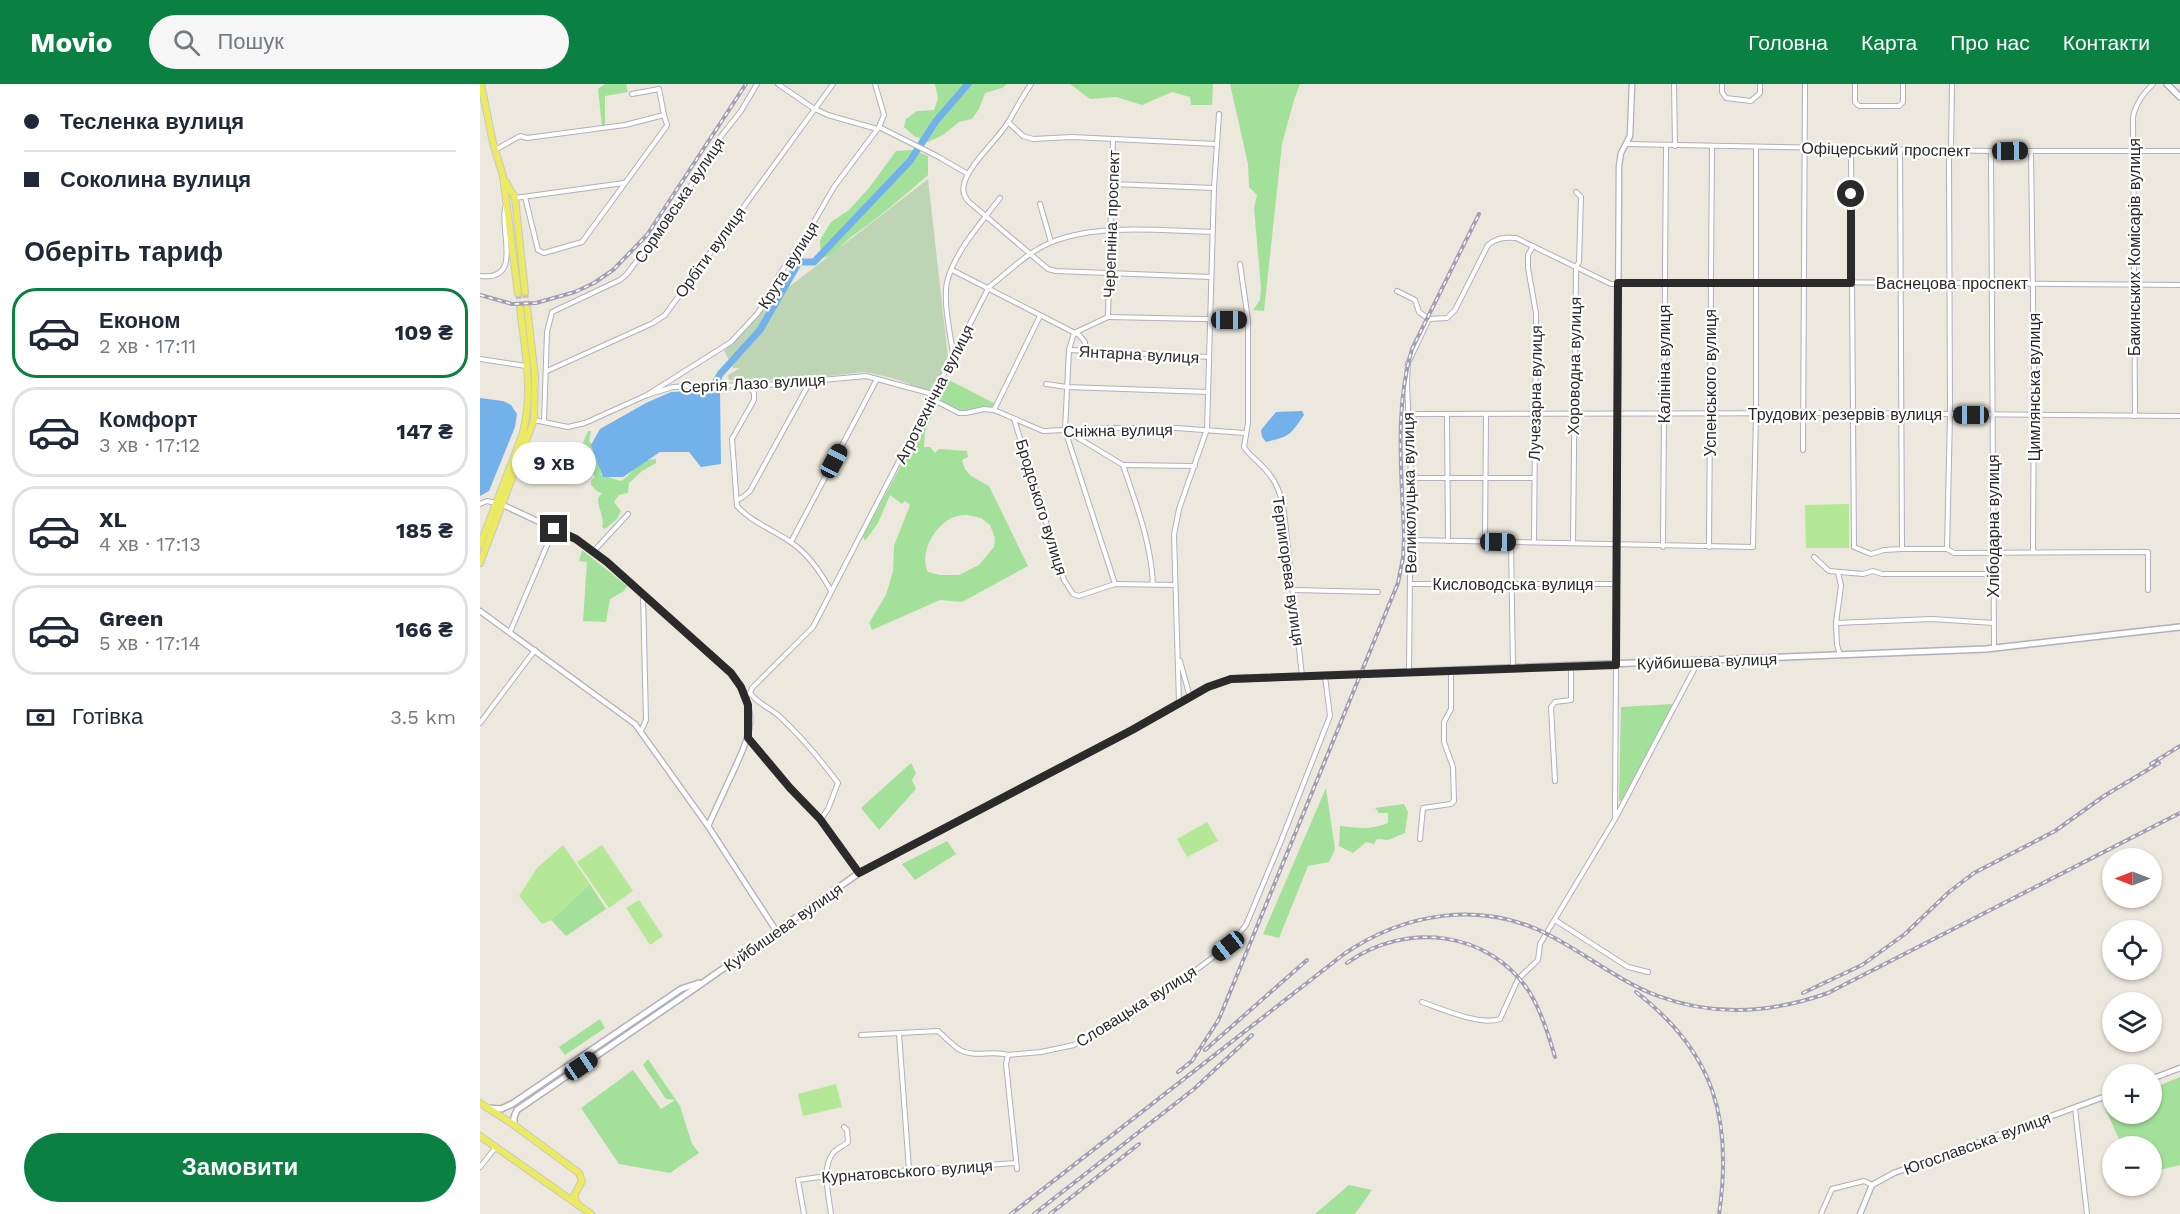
<!DOCTYPE html>
<html lang="uk">
<head>
<meta charset="utf-8">
<style>
	:root { --surface:#fff; --page:#f6f6f7; --text:#1f2937; --muted:#747a83; --line:#e0e1e3; --accent:#0b8043 }
	body { margin:0; font-family:"Work Sans",sans-serif; background:var(--page); color:var(--text); height:100vh; display:flex; flex-direction:column; font-size:22px; white-space:nowrap }
	* { box-sizing:border-box; margin:0 }
	p { font-size:20px; color:var(--muted) }
	.icon { flex:none; width:33px; height:33px; fill:none; stroke:currentColor; stroke-width:2; stroke-linecap:round; stroke-linejoin:round }
	.map { position:relative; flex:1; overflow:hidden }
	.sheet { display:flex; flex-direction:column; background:var(--surface); width:480px }
	.sheet>* { flex:none }
	.hud { display:grid; align-content:center; height:132px; padding:0 24px; background:var(--surface) }
	.needle { width:39px; rotate:270deg }
	.controls { position:absolute; left:1622px; top:764px; display:grid; gap:12px }
	.controls a { display:grid; place-items:center; width:60px; height:60px; border-radius:50%; background:var(--surface); box-shadow:0 2px 4px #0004; font-size:30px }
	.end { position:absolute; width:27px; height:27px; margin:-14px; border:8px solid #2a2a2a; background:#fff; box-shadow:0 0 0 3px #fff }
	.from { border-radius:50% }
	.bubble { position:absolute; height:42px; border-radius:21px; background:var(--surface); box-shadow:0 2px 4px #0004; font-size:20px; font-weight:700; line-height:42px; text-align:center }
	.car { position:absolute; width:18px; height:36px; margin:-18px -9px; border-radius:8px; box-shadow:0 0 4px 2px #0007; background:linear-gradient(#222 24%,#8ab4d8 0 40%,#222 0 76%,#8ab4d8 0 86%,#222 0) }
	.hud b { display:flex; align-items:center; gap:21px; height:57px; font-size:22px }
	.hud b+b { border-top:2px solid var(--line) }
	.hud i { width:15px; height:15px; background:var(--text) }
	ul { padding:0; list-style:none }
	li { display:flex; align-items:center; gap:18px; height:90px; margin:0 12px 9px; padding:0 12px; border:3px solid var(--line); border-radius:24px }
	li div { flex:1 }
	li b { display:block; font-size:22px }
	li em { font-style:normal; font-weight:700 }
	li.on { border-color:var(--accent) }
	li>.icon { width:54px; height:54px; stroke-width:1.5 }
	h2 { padding:0 24px; font-size:27px; line-height:72px }
	.pay { display:flex; align-items:center; gap:15px; height:66px; padding:0 24px; font-size:22px }
	.pay p { margin-inline-start:auto }
	.cta { display:flex; gap:12px; margin-top:auto; padding:12px 24px }
	.cta a { flex:1; height:69px; border-radius:36px; background:var(--accent); color:#fff; font-size:24px; font-weight:700; line-height:69px; text-align:center }
	header { display:flex; align-items:center; gap:36px; box-sizing:border-box; height:84px; padding:0 30px; background:var(--accent); color:#fff }
	header strong { font-size:28px }
	nav { display:flex; gap:33px; margin-inline-start:auto; font-size:21px }
	.search { width:420px; height:54px; background:var(--page); display:flex; align-items:center; gap:15px; box-sizing:border-box; padding:0 21px; border-radius:33px; color:var(--muted); font-size:22px }
	main { display:flex; flex:1; min-height:0 }
	.map>svg:first-child { display:block }
</style>
</head>
<body>
<header>
<strong>Movio</strong>
<div class="search"><svg class="icon" aria-label="search" viewBox="0 0 24 24"><circle cx="10" cy="10" r="6"/><path d="M15 15l6 6"/></svg>Пошук</div>
<nav><a>Головна</a><a>Карта</a><a>Про нас</a><a>Контакти</a></nav>
</header>
<main>
<section class="sheet">
<div class="hud">
<b><i class="from"></i>Тесленка вулиця</b>
<b><i></i>Соколина вулиця</b>
</div>
<h2>Оберіть тариф</h2>
<ul>
<li class="on"><svg class="icon" aria-label="car" viewBox="0 0 24 24"><path d="M5 17H2v-5l4-1 3-4h7l3 4 3 1v5h-3M9 17h6M6 11h13"/><circle cx="7" cy="17" r="2"/><circle cx="17" cy="17" r="2"/></svg><div><b>Економ</b><p>2 хв · 17:11</p></div><em>109 ₴</em></li>
<li><svg class="icon" aria-label="car" viewBox="0 0 24 24"><path d="M5 17H2v-5l4-1 3-4h7l3 4 3 1v5h-3M9 17h6M6 11h13"/><circle cx="7" cy="17" r="2"/><circle cx="17" cy="17" r="2"/></svg><div><b>Комфорт</b><p>3 хв · 17:12</p></div><em>147 ₴</em></li>
<li><svg class="icon" aria-label="car" viewBox="0 0 24 24"><path d="M5 17H2v-5l4-1 3-4h7l3 4 3 1v5h-3M9 17h6M6 11h13"/><circle cx="7" cy="17" r="2"/><circle cx="17" cy="17" r="2"/></svg><div><b>XL</b><p>4 хв · 17:13</p></div><em>185 ₴</em></li>
<li><svg class="icon" aria-label="car" viewBox="0 0 24 24"><path d="M5 17H2v-5l4-1 3-4h7l3 4 3 1v5h-3M9 17h6M6 11h13"/><circle cx="7" cy="17" r="2"/><circle cx="17" cy="17" r="2"/></svg><div><b>Green</b><p>5 хв · 17:14</p></div><em>166 ₴</em></li>
</ul>
<div class="pay"><svg class="icon" aria-label="cash" viewBox="0 0 24 24"><path d="M3 7h18v10H3z"/><circle cx="12" cy="12" r="2"/></svg>Готівка<p>3.5 km</p></div>
<div class="cta"><a>Замовити</a></div>
</section>
<div class="map">
<svg width="1700" height="1130" viewBox="0 0 1700 1130">
	<rect width="100%" height="100%" fill="#ece8dd"/>
	<g fill="#a3e19b" fill-rule="evenodd">
		<polygon points="125,0 146,0 148,8 125,12 125,41 122,42 118,5"/>
		<polygon points="455,0 527,0 522,4 505,9 499,25 492,35 479,38 463,51 448,58 434,52 424,43 426,35 437,27 454,26 458,14"/>
		<polygon points="590,0 733,0 732,21 711,21 710,13 692,8 662,21 636,13 610,15"/>
		<polygon points="750,0 820,0 814,16 802,60 784,227 773,226 780,216 781,203 774,124 777,111 769,103 768,80"/>
		<path d="M433,66l15,6v19c-25,22 -50,43 -77,62 -9,7 -19,21 -30,21l-1,-18 11,-18 18,-12 20,-22 27,-37z"/>
		<path d="M467,295l47,24 -1,6c-12,-2 -22,3 -30,2 -7,-1 -21,-8 -25,-14z"/>
		<path d="M453,322l1,6 -9,19 -1,16h6l5,6 4,-4 28,2 1,6 -6,3 3,9 6,7 18,10 39,80 -66,36 -22,-2 -68,30 -3,-7 17,-28 7,-24 1,-25 16,-41 -5,-4 -3,3 -12,-9 -12,28 -13,18 -2,-5zM487,431l14,3 9,7 5,13 -1,9 -15,18 -20,10h-19l-12,-3c-10,-20 9,-51 29,-56 4,-1 7,-1 10,-1z"/>
		<path d="M108,347h3l-2,10c9,10 12,21 12,34l20,6c17,-10 9,-20 35,-22v4l-14,8 -13,12 -1,10 -9,2 -5,7 7,9 -4,8 -12,10 -3,-2c3,-9 -4,-18 -4,-29l4,-5 -4,-1 -7,-7v-4l4,-4 -5,-10 -5,-2 -1,-6 -6,-4z"/>
		<polygon points="102,466 147,502 144,507 130,515 126,538 103,537 107,478 99,477"/>
		<polygon points="1193,620 1142,716 1139,717 1141,623"/>
		<polygon points="431,679 436,689 432,696 436,705 399,746 381,724"/>
		<polygon points="846,704 855,765 849,778 828,782 799,854 783,850"/>
		<path d="M924,720l4,8 -3,21 -17,7 -11,-1 -3,5 -8,-2 -13,11 -14,-7 1,-20c18,2 32,4 48,-3v-10h-9l-4,-5z"/>
		<polygon points="467,757 476,770 435,796 422,780"/>
		<polygon points="110,800 126,825 86,852 71,836"/>
		<polygon points="120,935 125,944 85,971 79,963"/>
		<polygon points="168,975 200,1022 212,1060 219,1069 190,1089 139,1080 101,1024 153,986 181,1025 195,1016 186,1015 163,981"/>
		<polygon points="1700,993 1700,1081 1671,1088 1671,1062 1642,1062 1625,1024 1632,1020 1632,1029 1671,1029 1671,1005"/>
		<polygon points="869,1101 892,1106 875,1130 835,1130"/>
	</g>
	<polygon fill="#bdd5b4" points="448,95 468,273 458,297 448,307 413,294 385,288 312,296 249,296 248,291 260,284 253,284 244,267 272,239 287,220"/>
	<g fill="#b4e897">
		<polygon points="1369,420 1369,464 1326,464 1325,421"/>
		<polygon points="727,738 738,757 707,773 697,755"/>
		<polygon points="83,761 110,800 71,836 62,840 39,812 57,784"/>
		<polygon points="122,761 153,807 129,824 97,778"/>
		<polygon points="159,816 183,852 170,861 146,824"/>
		<polygon points="356,1000 362,1023 323,1032 318,1010"/>
	</g>
	<g fill="#73b1eb">
		<polygon points="240,306 241,380 221,383 209,368 180,368 143,393 123,393 111,361 120,345 166,319 191,308"/>
		<polygon points="0,314 23,317 31,321 37,330 35,343 9,407 0,412"/>
		<path d="M822,327l2,4c-14,20 -13,21 -38,27l-4,-5 -1,-7 15,-18z"/>
	</g>
	<g fill="none" stroke-linecap="round" stroke-linejoin="round">
		<polyline stroke="#73b1eb" stroke-width="7" points="227,312 241,289 280,246 319,178 334,178 430,77 456,37 488,0"/>
		<g stroke="#c5c2b9" stroke-width="6" stroke-dasharray="6 3" stroke-linecap="butt">
			<polyline points="45,208 47,223"/>
			<polyline points="38,209 40,224"/>
		</g>
		<defs>
			<g id="minor">
				<polyline points="298,0 333,24 348,31 397,45"/>
				<path d="M551,0c-9,13 -16,27 -24,40 -11,17 -39,42 -43,60 -2,7 0,12 4,17l80,68 8,2 155,6"/>
				<polyline points="1194,0 1195,62"/>
				<polyline points="1242,0 1242,8 1246,14 1271,17 1280,9 1280,0"/>
				<polyline points="1375,0 1375,18 1379,22 1419,22 1423,18 1423,0"/>
				<polyline points="152,10 179,5 184,31"/>
				<polyline points="528,38 543,52 553,55 592,53 736,60"/>
				<polyline points="399,43 457,72 488,90"/>
				<polyline points="633,56 628,233 594,249 589,266 585,346 635,500"/>
				<polyline points="1147,60 1511,67 1700,67"/>
				<polyline points="1371,65 1374,463 1391,470 1404,466 1422,465 1467,465 1474,469 1668,468 1668,506"/>
				<polyline points="15,66 40,52 47,54 145,41 184,31 187,41"/>
				<polyline points="1420,66 1422,465"/>
				<polyline points="1511,67 1514,564"/>
				<polyline points="1551,67 1554,287 1553,468"/>
				<polyline points="632,100 734,104"/>
				<polyline points="45,113 58,166 64,169 102,158 186,43"/>
				<polyline points="35,114 144,99"/>
				<polyline points="560,120 571,158"/>
				<polyline points="1053,162 1048,171 1048,184 1056,229 1054,458"/>
				<path d="M760,180l8,56v103l-4,24c5,8 14,14 20,21 13,13 17,27 20,44l18,164"/>
				<polyline points="472,186 599,251 605,258 605,267"/>
				<path d="M0,192c43,5 20,-42 25,-68"/>
				<path d="M917,207l18,9 4,12 10,7 18,-1 8,-8 33,-65c9,-7 16,-8 28,-7l95,46 192,-2 377,3"/>
				<polyline points="628,233 768,236"/>
				<polyline points="589,266 729,273"/>
				<path d="M473,269c-3,-20 -10,-52 -6,-71 8,-31 34,-59 53,-84"/>
				<polyline points="0,275 46,282"/>
				<polyline points="67,287 173,239 185,231 353,0"/>
				<polyline points="566,300 587,303 728,308"/>
				<path d="M270,303l4,6v7l-22,39 5,67c14,16 37,24 55,37 17,12 28,28 38,46"/>
				<polyline points="167,311 193,303 223,301 275,302 386,292 449,309 456,317 479,329 486,329 504,325 514,326 563,347 629,344 696,344 765,349"/>
				<polyline points="514,326 560,232"/>
				<polyline points="927,330 1373,329 1700,332"/>
				<polyline points="967,330 968,457"/>
				<path d="M1655,332l-2,-299c3,-14 10,-23 20,-33"/>
				<polyline points="534,335 584,496 593,510 599,512 635,500 695,501"/>
				<polyline points="54,336 88,343 105,339 167,311 251,258 277,230 291,210 299,191 324,155 354,103 399,43 404,31 395,0"/>
				<polyline points="64,337 67,248 72,228 140,196 147,190 204,113 238,56 261,27 277,0"/>
				<path d="M585,346l58,35c13,39 28,77 30,119"/>
				<polyline points="1323,366 1325,0"/>
				<polyline points="643,381 715,382"/>
				<polyline points="931,394 1054,394"/>
				<polyline points="257,416 263,413 270,407 331,296"/>
				<polyline points="0,420 7,417 16,419"/>
				<polyline points="930,456 1273,463 1276,330 1276,63"/>
				<polyline points="1005,457 1006,330"/>
				<polyline points="311,458 397,295"/>
				<polyline points="1031,458 1033,585"/>
				<polyline points="1093,459 1096,183 1099,178 1101,113 1096,108"/>
				<polyline points="1183,463 1186,61"/>
				<polyline points="1229,463 1232,62"/>
				<polyline points="1467,465 1470,331 1469,75 1471,66 1472,0"/>
				<polyline points="113,468 148,430"/>
				<polyline points="1334,473 1349,487 1383,490 1393,487 1402,490 1513,490"/>
				<polyline points="1358,488 1361,502 1356,539 1357,561 1360,571"/>
				<polyline points="931,500 1136,500"/>
				<polyline points="813,506 898,508"/>
				<polyline points="1356,539 1452,535 1514,539"/>
				<polyline points="30,548 74,445"/>
				<polyline points="700,577 710,613"/>
				<polyline points="929,588 931,394 927,299 928,279 949,235"/>
				<path d="M270,609c8,11 19,14 29,23 23,21 41,43 59,67l-10,26 -7,10"/>
				<path d="M265,612l5,-3 2,-5 61,-61 176,-340c19,-15 40,-36 63,-45 46,-19 111,-11 161,-10"/>
				<polyline points="699,619 694,451 699,425 727,345 734,104 739,30"/>
				<polyline points="0,639 55,566"/>
				<polyline points="161,647 166,636 163,511"/>
				<polyline points="269,654 310,704 341,735 379,789"/>
				<polyline points="1075,697 1071,623 1075,618 1091,616 1091,583"/>
				<polyline points="1135,734 1136,581"/>
				<polyline points="940,755 943,724 971,720 974,717 973,683 964,658 964,638 971,625 971,586"/>
				<polyline points="1075,836 1148,883 1168,888"/>
				<path d="M942,918c20,7 58,24 78,17l18,-40 20,-19 2,-16 75,-125 83,-157"/>
				<polyline points="419,950 429,1086"/>
				<path d="M381,951l77,-4c7,6 14,14 22,19 14,8 33,0 48,5l33,-3 33,-7 106,-63 48,-36 9,-10 9,-11 35,-84 49,-125 -5,-40"/>
				<polyline points="528,971 526,980 537,1085"/>
				<polyline points="1595,1024 1607,1130"/>
				<polyline points="0,1083 16,1063"/>
				<polyline points="324,1130 318,1096 347,1092 536,1079"/>
				<path d="M351,1130c-2,-18 -10,-46 2,-61 4,-5 11,-7 15,-11l-1,-12 -3,-3"/>
				<polyline points="1341,1130 1352,1105 1384,1097 1392,1101"/>
			</g>
			<g id="tertiary">
				<path d="M23,421l73,34 31,23 124,111c30,40 20,60 1,101 -8,17 -16,35 -24,52"/>
				<polyline points="0,527 155,640 228,742 297,848"/>
				<polyline points="1136,581 1139,82 1141,69 1150,52 1152,0"/>
				<polyline points="1671,995 1700,984"/>
				<polyline points="1380,1130 1392,1101 1414,1089 1632,1010"/>
			</g>
			<g id="secondary">
				<polyline points="1687,0 1700,13"/>
				<polyline points="8,1024 21,1025 32,1020 201,905 219,899"/>
				<polyline points="34,1041 34,1033 37,1026 214,905 379,789 652,646 727,603 751,595 1506,565 1700,543"/>
			</g>
			<g id="primary">
				<polyline points="1,0 13,59 23,92 38,209"/>
				<polyline points="26,98 35,114 45,208"/>
				<path d="M0,461l42,-109c12,-42 3,-85 -2,-128"/>
				<polyline points="0,479 54,336 55,292 47,223"/>
				<polyline points="0,1019 34,1041 99,1089 102,1097 94,1112 98,1121"/>
				<polyline points="0,1052 111,1130"/>
			</g>
		</defs>
		<use href="#minor" stroke="#b0b0bd" stroke-width="6"/>
		<use href="#tertiary" stroke="#b0b0bd" stroke-width="7"/>
		<use href="#secondary" stroke="#b0b0bd" stroke-width="8"/>
		<use href="#primary" stroke="#c8c8c8" stroke-width="8"/>
		<use href="#minor" stroke="#fff" stroke-width="4"/>
		<use href="#tertiary" stroke="#fff" stroke-width="4.5"/>
		<use href="#secondary" stroke="#fff" stroke-width="5"/>
		<use href="#primary" stroke="#ecea61" stroke-width="6"/>
		<defs>
			<g id="rail">
				<polyline points="0,211 32,220 56,219 95,208 114,199 133,186 167,151 266,0"/>
				<polyline points="1671,680 1700,662"/>
				<path d="M867,879c58,-42 143,-33 183,30 12,20 19,43 25,64"/>
				<path d="M1156,908c78,60 97,127 83,222"/>
				<polyline points="1323,909 1382,881 1425,850 1469,808 1494,789 1575,747 1624,712 1679,679"/>
				<polyline points="725,966 827,876"/>
				<path d="M698,988l14,-11 27,-42 179,-436 5,-25 1,-21c-2,-62 -10,-127 8,-188l67,-135"/>
				<path d="M531,1130l333,-260c60,-41 136,-54 203,-20 38,19 71,47 111,62 57,21 114,17 170,-3l352,-180"/>
				<polyline points="554,1130 714,1005 772,951"/>
				<polyline points="570,1130 659,1060"/>
			</g>
		</defs>
		<use href="#rail" stroke="#a19fb4" stroke-width="4"/>
		<use href="#rail" stroke="#fff" stroke-width="1.5" stroke-dasharray="4.5" stroke-linecap="butt"/>
	</g>
	<g fill="none" stroke-linecap="round" stroke-linejoin="round">
		<polyline stroke="#2a2a2a" stroke-width="8" points="74,445 96,455 127,478 251,589 261,603 268,621 268,654 310,704 340,735 379,789 652,646 728,603 751,595 1136,581 1138,199 1371,199 1371,110"/>
	</g>
	<g text-anchor="middle" stroke-width="4.5" stroke-linejoin="round" paint-order="stroke">
		<g font-size="16" fill="#2a2a2a" stroke="#fff">
			<text transform="translate(1406 65) rotate(1)" y="6">Офіцерський проспект</text>
			<text transform="translate(199 116) rotate(-56)" y="6">Сормовська вулиця</text>
			<text transform="translate(631 140) rotate(-88)" y="6">Черепніна проспект</text>
			<text transform="translate(1654 163) rotate(-90)" y="6">Бакинських Комісарів вулиця</text>
			<text transform="translate(230 168) rotate(-54)" y="6">Орбіти вулиця</text>
			<text transform="translate(308 181) rotate(-58)" y="6">Крута вулиця</text>
			<text x="1472" y="205">Васнецова проспект</text>
			<text transform="translate(659 270) rotate(3)" y="6">Янтарна вулиця</text>
			<text transform="translate(1184 280) rotate(-90)" y="6">Калініна вулиця</text>
			<text transform="translate(1094 282) rotate(-89)" y="6">Хороводна вулиця</text>
			<text transform="translate(273 299) rotate(-3)" y="6">Сергія Лазо вулиця</text>
			<text transform="translate(1230 299) rotate(-90)" y="6">Успенського вулиця</text>
			<text transform="translate(1554 303) rotate(-90)" y="6">Цимлянська вулиця</text>
			<text transform="translate(1055 309) rotate(-89)" y="6">Лучезарна вулиця</text>
			<text transform="translate(454 310) rotate(-63)" y="6">Агротехнічна вулиця</text>
			<text x="1365" y="336">Трудових резервів вулиця</text>
			<text transform="translate(638 346) rotate(-1)" y="6">Сніжна вулиця</text>
			<text transform="translate(929 409) rotate(-91)" y="6">Великолуцька вулиця</text>
			<text transform="translate(562 423) rotate(73)" y="6">Бродського вулиця</text>
			<text transform="translate(1513 442) rotate(-90)" y="6">Хлібодарна вулиця</text>
			<text transform="translate(809 487) rotate(82)" y="6">Терпигорева вулиця</text>
			<text x="1033" y="506">Кисловодська вулиця</text>
			<text transform="translate(1227 577) rotate(-2)" y="6">Куйбишева вулиця</text>
			<text transform="translate(303 843) rotate(-35)" y="6">Куйбишева вулиця</text>
			<text transform="translate(656 922) rotate(-32)" y="6">Словацька вулиця</text>
			<text transform="translate(1497 1059) rotate(-20)" y="6">Югославська вулиця</text>
			<text transform="translate(427 1087) rotate(-4)" y="6">Курнатовського вулиця</text>
		</g>
	</g>
</svg>
<div class="controls">
<a><svg class="needle" viewBox="-14 -14 28 28"><path d="M0-13l5 13h-10z" fill="#e53935"/><path d="M0 13l5-13h-10z" fill="#747a83"/></svg></a>
<a><svg class="icon" aria-label="locate" viewBox="0 0 24 24"><circle cx="12" cy="12" r="6"/><path d="M12 2v4M12 18v4M2 12h4M18 12h4"/></svg></a>
<a><svg class="icon" aria-label="layers" viewBox="0 0 24 24"><path d="M12 4l9 5-9 5-9-5zM3 14l9 5 9-5"/></svg></a>
<a>+</a>
<a>−</a>
</div>
<i class="end from" style="left:1371px;top:110px"></i>
<i class="end" style="left:74px;top:445px"></i>
<div class="bubble" style="left:32px;top:358px;width:84px">9 хв</div>
<i class="car" style="left:1530px;top:67px;rotate:89deg"></i>
<i class="car" style="left:749px;top:236px;rotate:90deg"></i>
<i class="car" style="left:1491px;top:331px;rotate:270deg"></i>
<i class="car" style="left:354px;top:377px;rotate:28deg"></i>
<i class="car" style="left:1018px;top:458px;rotate:91deg"></i>
<i class="car" style="left:748px;top:862px;rotate:232deg"></i>
<i class="car" style="left:101px;top:982px;rotate:56deg"></i>
</div>
</main>
</body>
</html>
